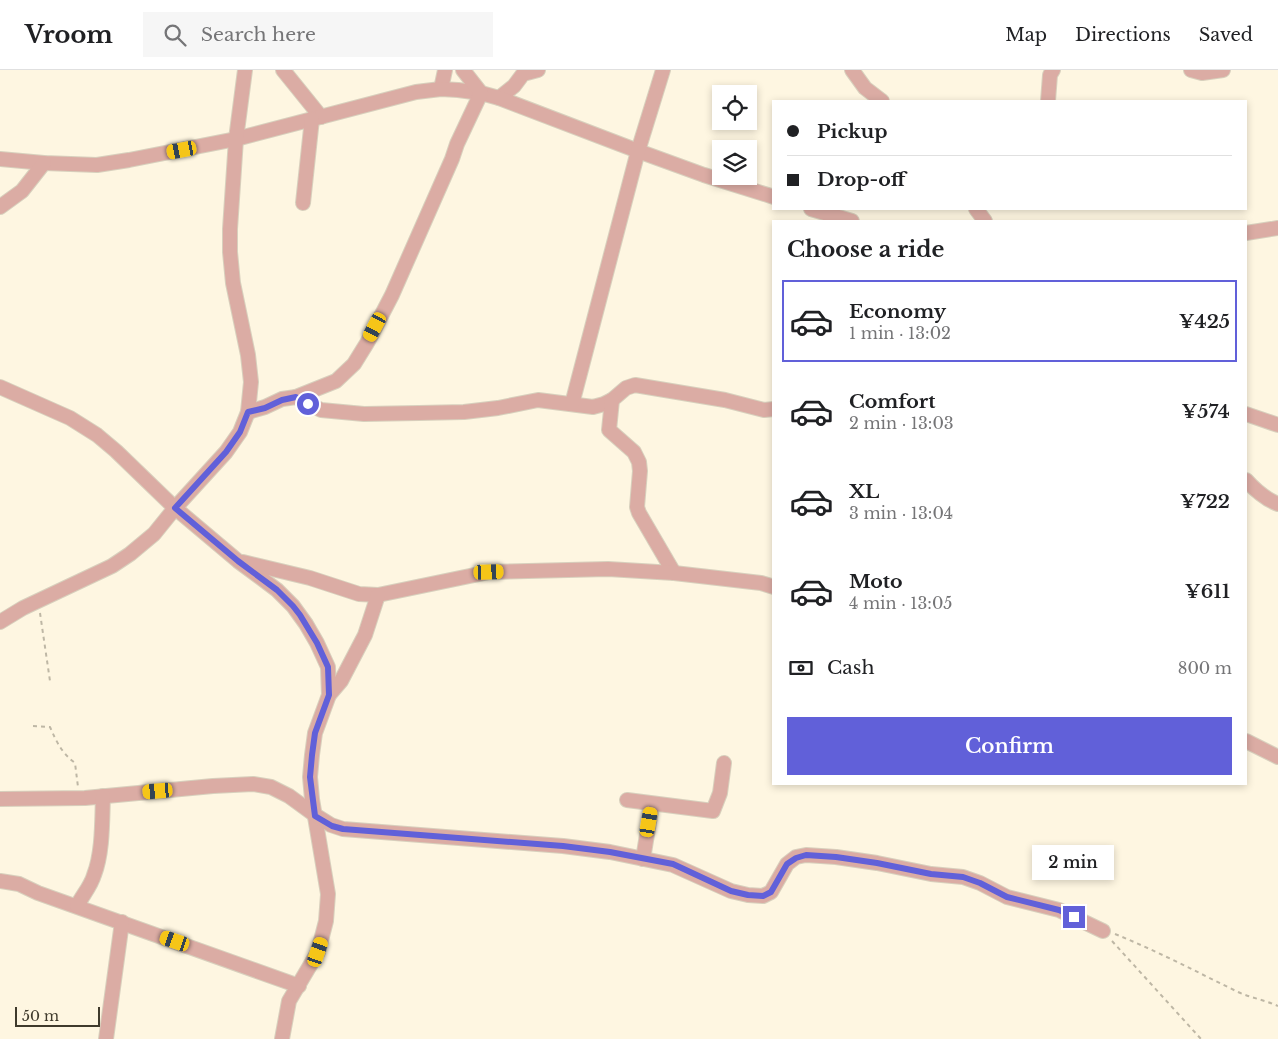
<!DOCTYPE html>
<html lang="en">
<head>
<meta charset="utf-8">
<style>
	:root { --surface:#fff; --page:#f6f6f6; --text:#202124; --muted:#757577; --line:#e0e0e0; --accent:#6160d9 }
	body { margin:0; font-family:"Libre Baskerville",serif; background:var(--page); color:var(--text); height:100vh; display:flex; flex-direction:column; font-size:19px; white-space:nowrap }
	* { box-sizing:border-box; margin:0 }
	p { font-size:16px; color:var(--muted) }
	.icon { flex:none; width:28px; height:28px; fill:none; stroke:currentColor; stroke-width:2; stroke-linecap:round; stroke-linejoin:round }
	.map { position:relative; flex:1; overflow:hidden }
	.details { position:absolute; left:772px; top:150px; width:475px; height:565px; display:flex; flex-direction:column; background:var(--surface); border-radius:0px; box-shadow:0 2px 8px #0003 }
	.details>* { flex:none }
	.guide { position:absolute; left:772px; top:30px; width:475px; height:110px; border-radius:0px; box-shadow:0 2px 8px #0003; display:grid; align-content:center; height:110px; padding:0 15px; background:var(--surface) }
	.buttons { position:absolute; left:712px; top:15px; display:grid; gap:10px }
	.buttons a { display:grid; place-items:center; width:45px; height:45px; border-radius:0px; background:var(--surface); box-shadow:0 2px 8px #0003; font-size:25px }
	.scale { position:absolute; left:15px; bottom:12px; width:85px; box-sizing:border-box; padding-left:5px; border:2px solid #3f3a2c; border-top:0; font-size:14px; line-height:18px; white-space:nowrap; color:#3f3a2c; -webkit-text-stroke:4px #fef6e1; paint-order:stroke }
	.end { position:absolute; width:22px; height:22px; margin:-11px; border:6px solid #6160d9; background:#fff; box-shadow:0 0 0 2px #fff }
	.from { border-radius:50% }
	.bubble { position:absolute; height:35px; border-radius:0px; background:var(--surface); box-shadow:0 2px 8px #0003; font-size:16px; font-weight:600; line-height:35px; text-align:center }
	.car { position:absolute; width:15px; height:30px; margin:-15px -8px; border-radius:6px; box-shadow:0 0 4px 1px #0007; background:linear-gradient(#f5c518 24%,#345 0 40%,#f5c518 0 76%,#345 0 86%,#f5c518 0) }
	.guide b { display:flex; align-items:center; gap:18px; height:48px; font-size:19px }
	.guide b+b { border-top:1px solid var(--line) }
	.guide i { width:12px; height:12px; background:var(--text) }
	ul { padding:0; list-style:none }
	li { display:flex; align-items:center; gap:15px; height:82px; margin:0 10px 8px; padding:0 5px; border:2px solid transparent; border-radius:0px }
	li div { flex:1 }
	li b { display:block; font-size:19px }
	li em { font-style:normal; font-weight:600 }
	li.selected { border-color:var(--accent) }
	li>.icon { width:45px; height:45px; stroke-width:1.5 }
	h2 { padding:0 15px; font-size:22px; line-height:60px }
	.pay { display:flex; align-items:center; gap:12px; height:55px; padding:0 15px; font-size:19px }
	.pay p { margin-inline-start:auto }
	.button { display:flex; gap:10px; margin-top:auto; padding:10px 15px }
	.button a { flex:1; height:58px; border-radius:0px; background:var(--accent); color:#fff; font-size:20px; font-weight:600; line-height:58px; text-align:center }
	header { display:flex; align-items:center; gap:30px; box-sizing:border-box; height:70px; padding:0 25px; background:var(--surface); border-bottom:1px solid var(--line) }
	header strong { font-size:24px }
	nav { display:flex; gap:28px; margin-inline-start:auto; font-size:18px }
	.search { width:350px; height:45px; background:var(--page); display:flex; align-items:center; gap:12px; box-sizing:border-box; padding:0 18px; border-radius:0px; color:var(--muted); font-size:19px }
	.map>svg:first-child { display:block }
</style>
</head>
<body>
<header>
<strong>Vroom</strong>
<div class="search"><svg class="icon" aria-label="search" viewBox="0 0 24 24"><circle cx="10" cy="10" r="6"/><path d="M15 15l6 6"/></svg>Search here</div>
<nav><a>Map</a><a>Directions</a><a>Saved</a></nav>
</header>
<div class="map">
<svg width="1278" height="969" viewBox="0 0 1278 969">
	<rect width="100%" height="100%" fill="#fef6e1"/>
	<g fill="none" stroke-linecap="round" stroke-linejoin="round">
		<defs>
			<g id="minor">
				<polyline points="283,0 321,47"/>
				<polyline points="852,0 865,18 882,31"/>
				<polyline points="1191,0 1202,3 1223,0"/>
				<polyline points="441,19 445,0"/>
				<polyline points="499,28 514,16 523,4 538,0"/>
				<polyline points="1048,31 1050,5 1053,0"/>
				<polyline points="0,89 44,93 97,95 129,90 236,69 416,22 441,19 458,20 481,23 499,28 638,81 704,105 774,127"/>
				<polyline points="303,133 312,49"/>
				<polyline points="0,137 22,121 44,93"/>
				<polyline points="811,139 852,151"/>
				<polyline points="976,139 985,151"/>
				<polyline points="1246,163 1278,158"/>
				<polyline points="0,317 70,348 97,365 116,381 175,438 238,491 277,520 293,536 306,554 317,573 328,597 329,625 315,663 312,685 310,707 312,729 328,824 326,851 318,882 289,931 282,969"/>
				<polyline points="296,327 321,340 364,344 419,343 464,342 498,338 538,330 593,337 604,334 612,330 626,318 635,315 725,330 764,340 774,339"/>
				<polyline points="612,330 609,360 634,382 639,392 640,401 637,437 639,443 674,503"/>
				<polyline points="572,334 638,81 663,0"/>
				<polyline points="248,342 265,337 282,329 296,327 336,311 354,294 367,273 392,225 452,89 457,74 481,23 463,0"/>
				<polyline points="1246,344 1278,355"/>
				<path d="M1246,410c10,11 19,19 32,24"/>
				<polyline points="243,492 310,508 359,524 378,525 489,502 608,499 674,503 761,513 774,517"/>
				<polyline points="0,552 23,538 112,496 130,484 154,464 175,438 226,382 240,362 248,342 251,312 248,285 233,213 230,182 230,159 236,69 245,0"/>
				<polyline points="329,625 341,611 365,565 378,525"/>
				<polyline points="1246,671 1278,687"/>
				<polyline points="0,729 85,728 213,716 253,714 271,717 289,726 315,745 331,755 343,759 563,776 610,782 673,795 731,821 748,825 763,826 771,822 787,794 796,787 806,785 836,787 877,793 931,804 963,807 980,813 1007,827 1059,840 1103,861"/>
				<polyline points="627,730 713,741 720,723 724,693"/>
				<polyline points="643,789 652,734"/>
				<polyline points="0,811 19,814 38,823 299,916"/>
				<path d="M77,836c5,-10 14,-20 17,-31 9,-23 8,-55 9,-79"/>
				<polyline points="106,969 122,852"/>
			</g>
		</defs>
		<use href="#minor" stroke="#d8d0bd" stroke-width="16"/>
		<g stroke="#beb7a5" stroke-width="2" stroke-dasharray="4 4" stroke-linecap="butt">
			<polyline points="40,543 50,611"/>
			<path d="M33,656l17,1c7,16 12,26 25,36l3,24"/>
			<path d="M1115,864c42,17 82,38 123,58 13,6 27,8 40,14"/>
			<polyline points="1112,871 1201,969"/>
		</g>
		<use href="#minor" stroke="#dbaca4" stroke-width="14"/>
	</g>
	<g fill="none" stroke-linecap="round" stroke-linejoin="round">
		<polyline stroke="#6160d9" stroke-width="6" points="308,334 296,327 282,330 265,338 248,342 240,362 226,382 175,438 238,491 277,520 293,536 300,545 317,573 328,597 329,625 315,663 312,685 310,707 315,746 332,756 343,759 563,776 610,782 673,794 731,821 748,825 763,826 771,822 787,794 796,788 806,785 836,787 877,793 931,804 963,807 980,813 1007,827 1059,840 1074,847"/>
	</g>
</svg>
<div class="buttons">
<a><svg class="icon" aria-label="locate" viewBox="0 0 24 24"><circle cx="12" cy="12" r="6"/><path d="M12 2v4M12 18v4M2 12h4M18 12h4"/></svg></a>
<a><svg class="icon" aria-label="layers" viewBox="0 0 24 24"><path d="M12 4l9 5-9 5-9-5zM3 14l9 5 9-5"/></svg></a>
</div>
<div class="scale">50 m</div>
<i class="end from" style="left:308px;top:334px"></i>
<i class="end" style="left:1074px;top:847px"></i>
<div class="bubble" style="left:1032px;top:775px;width:82px">2 min</div>
<i class="car" style="left:182px;top:80px;rotate:259deg"></i>
<i class="car" style="left:375px;top:257px;rotate:208deg"></i>
<i class="car" style="left:489px;top:502px;rotate:88deg"></i>
<i class="car" style="left:158px;top:721px;rotate:265deg"></i>
<i class="car" style="left:649px;top:752px;rotate:10deg"></i>
<i class="car" style="left:175px;top:871px;rotate:289deg"></i>
<i class="car" style="left:318px;top:882px;rotate:19deg"></i>
<div class="guide">
<b><i class="from"></i>Pickup</b>
<b><i></i>Drop-off</b>
</div>
<section class="details">
<h2>Choose a ride</h2>
<ul>
<li class="selected"><svg class="icon" aria-label="car" viewBox="0 0 24 24"><path d="M5 17H2v-5l4-1 3-4h7l3 4 3 1v5h-3M9 17h6M6 11h13"/><circle cx="7" cy="17" r="2"/><circle cx="17" cy="17" r="2"/></svg><div><b>Economy</b><p>1 min · 13:02</p></div><em>¥425</em></li>
<li><svg class="icon" aria-label="car" viewBox="0 0 24 24"><path d="M5 17H2v-5l4-1 3-4h7l3 4 3 1v5h-3M9 17h6M6 11h13"/><circle cx="7" cy="17" r="2"/><circle cx="17" cy="17" r="2"/></svg><div><b>Comfort</b><p>2 min · 13:03</p></div><em>¥574</em></li>
<li><svg class="icon" aria-label="car" viewBox="0 0 24 24"><path d="M5 17H2v-5l4-1 3-4h7l3 4 3 1v5h-3M9 17h6M6 11h13"/><circle cx="7" cy="17" r="2"/><circle cx="17" cy="17" r="2"/></svg><div><b>XL</b><p>3 min · 13:04</p></div><em>¥722</em></li>
<li><svg class="icon" aria-label="car" viewBox="0 0 24 24"><path d="M5 17H2v-5l4-1 3-4h7l3 4 3 1v5h-3M9 17h6M6 11h13"/><circle cx="7" cy="17" r="2"/><circle cx="17" cy="17" r="2"/></svg><div><b>Moto</b><p>4 min · 13:05</p></div><em>¥611</em></li>
</ul>
<div class="pay"><svg class="icon" aria-label="cash" viewBox="0 0 24 24"><path d="M3 7h18v10H3z"/><circle cx="12" cy="12" r="2"/></svg>Cash<p>800 m</p></div>
<div class="button"><a>Confirm</a></div>
</section>
</div>
</body>
</html>
